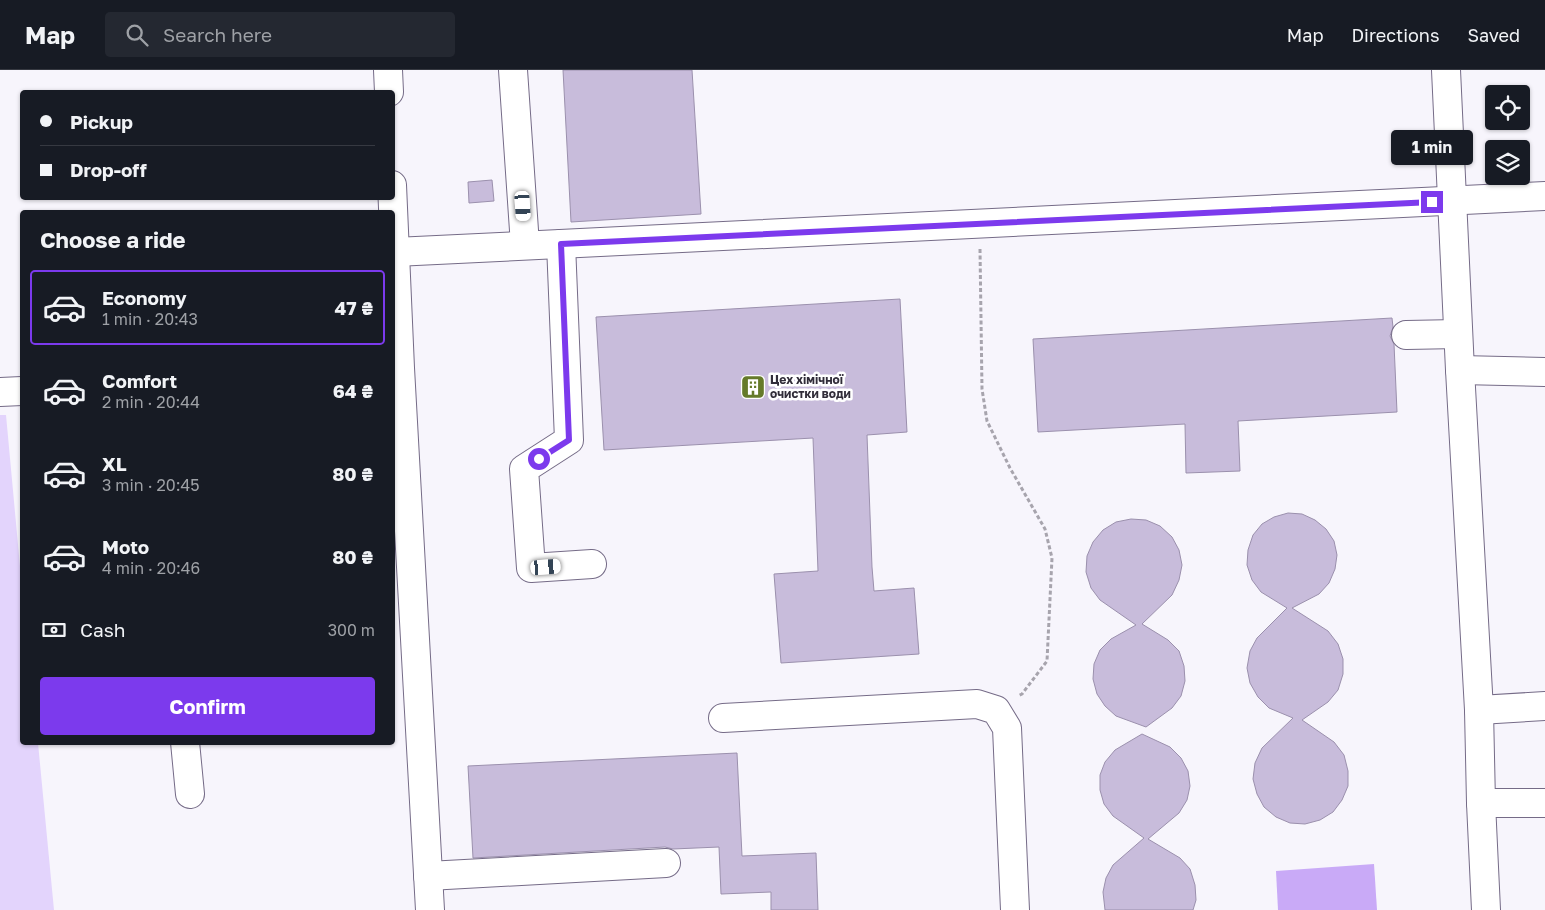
<!DOCTYPE html>
<html lang="en">
<head>
<meta charset="utf-8">
<style>
	:root { --surface:#171b24; --page:#242831; --text:#f1f3f6; --muted:#9ea1a6; --line:#363941; --accent:#7c3aed }
	body { margin:0; font-family:"Golos Text",sans-serif; background:var(--page); color:var(--text); height:100vh; display:flex; flex-direction:column; font-size:19px; white-space:nowrap }
	* { box-sizing:border-box; margin:0 }
	p { font-size:16px; color:var(--muted) }
	.icon { flex:none; width:28px; height:28px; fill:none; stroke:currentColor; stroke-width:2; stroke-linecap:round; stroke-linejoin:round }
	.map { position:relative; flex:1; overflow:hidden }
	.panel { position:absolute; left:20px; top:140px; width:375px; height:535px; display:flex; flex-direction:column; background:var(--surface); border-radius:5px; box-shadow:0 1px 4px #0004 }
	.panel>* { flex:none }
	.hud { position:absolute; left:20px; top:20px; width:375px; height:110px; border-radius:5px; box-shadow:0 1px 4px #0004; display:grid; align-content:center; height:110px; padding:0 20px; background:var(--surface) }
	.tools { position:absolute; left:1485px; top:15px; display:grid; gap:10px }
	.tools a { display:grid; place-items:center; width:45px; height:45px; border-radius:5px; background:var(--surface); box-shadow:0 1px 4px #0004; font-size:25px }
	.end { position:absolute; width:22px; height:22px; margin:-11px; border:6px solid #7c3aed; background:#fff; box-shadow:0 0 0 2px #fff }
	.from { border-radius:50% }
	.bubble { position:absolute; height:35px; border-radius:5px; background:var(--surface); box-shadow:0 1px 4px #0004; font-size:16px; font-weight:700; line-height:35px; text-align:center }
	.car { position:absolute; width:15px; height:30px; margin:-15px -8px; border-radius:6px; box-shadow:0 0 4px 1px #0007; background:linear-gradient(#fff 24%,#345 0 40%,#fff 0 76%,#345 0 86%,#fff 0) }
	.hud b { display:flex; align-items:center; gap:18px; height:48px; font-size:19px }
	.hud b+b { border-top:1px solid var(--line) }
	.hud i { width:12px; height:12px; background:var(--text) }
	ul { padding:0; list-style:none }
	li { display:flex; align-items:center; gap:15px; height:75px; margin:0 10px 8px; padding:0 10px; border:2px solid transparent; border-radius:5px }
	li div { flex:1 }
	li b { display:block; font-size:19px }
	li em { font-style:normal; font-weight:700 }
	li.active { border-color:var(--accent) }
	li>.icon { width:45px; height:45px; stroke-width:1.5 }
	h2 { padding:0 20px; font-size:22px; line-height:60px }
	.pay { display:flex; align-items:center; gap:12px; height:55px; padding:0 20px; font-size:19px }
	.pay p { margin-inline-start:auto }
	.primary-button { display:flex; gap:10px; margin-top:auto; padding:10px 20px }
	.primary-button a { flex:1; height:58px; border-radius:5px; background:var(--accent); color:#fff; font-size:20px; font-weight:700; line-height:58px; text-align:center }
	header { display:flex; align-items:center; gap:30px; box-sizing:border-box; height:70px; padding:0 25px; background:var(--surface); border-bottom:1px solid var(--line) }
	header strong { font-size:24px }
	nav { display:flex; gap:28px; margin-inline-start:auto; font-size:18px }
	.search { width:350px; height:45px; background:var(--page); display:flex; align-items:center; gap:12px; box-sizing:border-box; padding:0 18px; border-radius:5px; color:var(--muted); font-size:19px }
	.map>svg:first-child { display:block }
</style>
</head>
<body>
<header>
<strong>Map</strong>
<div class="search"><svg class="icon" aria-label="search" viewBox="0 0 24 24"><circle cx="10" cy="10" r="6"/><path d="M15 15l6 6"/></svg>Search here</div>
<nav><a>Map</a><a>Directions</a><a>Saved</a></nav>
</header>
<div class="map">
<svg width="1545" height="840" viewBox="0 0 1545 840">
	<rect width="100%" height="100%" fill="#f7f5fc"/>
	<polygon fill="#e3d4fc" points="0,345 6,345 22,518 22,672 38,673 54,840 0,840"/>
	<polygon fill="#c9aaf7" points="1374,794 1377,840 1278,840 1276,801"/>
	<g fill="#c8bcdb" stroke="#9b90ad">
		<polygon points="563,0 692,0 701,144 571,152"/>
		<polygon points="492,110 494,131 469,133 468,112"/>
		<polygon points="900,229 907,362 867,365 872,497 874,521 914,518 919,584 781,593 774,504 818,501 813,368 604,380 596,247"/>
		<polygon points="1392,248 1393,257 1390,266 1394,274 1397,342 1238,351 1240,401 1186,403 1185,354 1038,362 1033,269"/>
		<polygon points="1288,443 1302,444 1315,450 1326,459 1334,471 1337,485 1335,499 1329,513 1319,524 1292,538 1328,561 1338,574 1343,589 1343,604 1338,620 1328,632 1302,650 1334,672 1344,685 1348,701 1348,716 1342,730 1333,742 1320,750 1305,754 1290,753 1276,747 1264,737 1257,724 1253,709 1255,693 1262,678 1293,648 1269,638 1258,627 1250,613 1247,598 1250,581 1257,568 1287,538 1261,522 1252,510 1247,495 1248,480 1253,465 1262,454 1274,447"/>
		<polygon points="1131,449 1146,450 1160,456 1172,467 1179,480 1182,495 1179,510 1172,525 1142,554 1168,570 1179,581 1184,596 1185,611 1181,626 1172,638 1146,657 1116,646 1105,636 1097,624 1093,609 1094,594 1100,580 1111,569 1136,555 1100,530 1091,518 1086,502 1087,486 1093,472 1103,460 1116,452"/>
		<polygon points="1142,664 1170,677 1181,688 1188,701 1190,716 1187,730 1179,743 1148,769 1180,788 1190,799 1195,815 1196,830 1193,840 1105,840 1103,822 1106,808 1113,795 1144,768 1113,746 1104,734 1100,720 1100,705 1105,692 1115,680"/>
		<polygon points="737,683 742,786 816,783 818,840 771,840 771,822 721,824 719,777 673,779 665,777 473,788 468,696"/>
	</g>
	<g fill="none" stroke-linecap="round" stroke-linejoin="round">
		<defs>
			<g id="minor">
				<polyline points="388,0 389,22"/>
				<polyline points="513,0 525,175"/>
				<polyline points="1446,0 1460,300 1479,640 1481,733 1486,840"/>
				<polyline points="392,115 400,298 430,840"/>
				<polyline points="561,174 569,370 524,399 531,498 592,494"/>
				<polyline points="395,182 1545,126"/>
				<polyline points="1406,265 1458,264"/>
				<polyline points="1460,300 1545,302"/>
				<polyline points="0,322 22,321"/>
				<polyline points="1479,640 1545,636"/>
				<polyline points="723,648 977,634 996,640 1007,658 1015,840"/>
				<polyline points="185,672 190,724"/>
				<polyline points="1481,733 1545,733"/>
				<polyline points="428,806 666,793"/>
			</g>
		</defs>
		<use href="#minor" stroke="#756b87" stroke-width="30"/>
		<polyline stroke="#a7a4ad" stroke-width="3" stroke-dasharray="4 2.5" stroke-linecap="butt" points="980,179 982,319 987,351 1010,398 1045,459 1052,488 1047,591 1022,624 1018,626"/>
		<use href="#minor" stroke="#fff" stroke-width="28"/>
	</g>
	<g fill="none" stroke-linecap="round" stroke-linejoin="round">
		<polyline stroke="#7c3aed" stroke-width="6" points="539,389 569,370 561,174 1432,132"/>
	</g>
	<defs>
		<symbol id="building-square" viewBox="-11 -11 22 22"><rect x="-9" y="-9" width="18" height="18" rx="4" fill="#657a2a" stroke="#fff"/><path d="M-4-6H4V6H1V3H-1V6H-4ZM-2.5-4.3h1.7v1.8h-1.7ZM.8-4.3h1.7v1.8H.8ZM-2.5-1h1.7V.8h-1.7ZM.8-1h1.7V.8H.8Z" fill="#fff"/></symbol>
	</defs>
	<g fill-rule="evenodd">
		<use href="#building-square" x="739" y="303" width="28" height="28"/>
	</g>
	<g text-anchor="middle" stroke-width="5" stroke-linejoin="round" paint-order="stroke">
		<g font-size="12" font-weight="bold" fill="#312d39" stroke="#fff" text-anchor="start">
			<text x="770" y="314">Цех хімічної<tspan x="770" dy="14">очистки води</tspan></text>
		</g>
	</g>
</svg>
<div class="tools">
<a><svg class="icon" aria-label="locate" viewBox="0 0 24 24"><circle cx="12" cy="12" r="6"/><path d="M12 2v4M12 18v4M2 12h4M18 12h4"/></svg></a>
<a><svg class="icon" aria-label="layers" viewBox="0 0 24 24"><path d="M12 4l9 5-9 5-9-5zM3 14l9 5 9-5"/></svg></a>
</div>
<i class="end from" style="left:539px;top:389px"></i>
<i class="end" style="left:1432px;top:132px"></i>
<div class="bubble" style="left:1391px;top:60px;width:82px">1 min</div>
<i class="car" style="left:523px;top:136px;rotate:176deg"></i>
<i class="car" style="left:546px;top:497px;rotate:86deg"></i>
<div class="hud">
<b><i class="from"></i>Pickup</b>
<b><i></i>Drop-off</b>
</div>
<section class="panel">
<h2>Choose a ride</h2>
<ul>
<li class="active"><svg class="icon" aria-label="car" viewBox="0 0 24 24"><path d="M5 17H2v-5l4-1 3-4h7l3 4 3 1v5h-3M9 17h6M6 11h13"/><circle cx="7" cy="17" r="2"/><circle cx="17" cy="17" r="2"/></svg><div><b>Economy</b><p>1 min · 20:43</p></div><em>47 ₴</em></li>
<li><svg class="icon" aria-label="car" viewBox="0 0 24 24"><path d="M5 17H2v-5l4-1 3-4h7l3 4 3 1v5h-3M9 17h6M6 11h13"/><circle cx="7" cy="17" r="2"/><circle cx="17" cy="17" r="2"/></svg><div><b>Comfort</b><p>2 min · 20:44</p></div><em>64 ₴</em></li>
<li><svg class="icon" aria-label="car" viewBox="0 0 24 24"><path d="M5 17H2v-5l4-1 3-4h7l3 4 3 1v5h-3M9 17h6M6 11h13"/><circle cx="7" cy="17" r="2"/><circle cx="17" cy="17" r="2"/></svg><div><b>XL</b><p>3 min · 20:45</p></div><em>80 ₴</em></li>
<li><svg class="icon" aria-label="car" viewBox="0 0 24 24"><path d="M5 17H2v-5l4-1 3-4h7l3 4 3 1v5h-3M9 17h6M6 11h13"/><circle cx="7" cy="17" r="2"/><circle cx="17" cy="17" r="2"/></svg><div><b>Moto</b><p>4 min · 20:46</p></div><em>80 ₴</em></li>
</ul>
<div class="pay"><svg class="icon" aria-label="cash" viewBox="0 0 24 24"><path d="M3 7h18v10H3z"/><circle cx="12" cy="12" r="2"/></svg>Cash<p>300 m</p></div>
<div class="primary-button"><a>Confirm</a></div>
</section>
</div>
</body>
</html>
